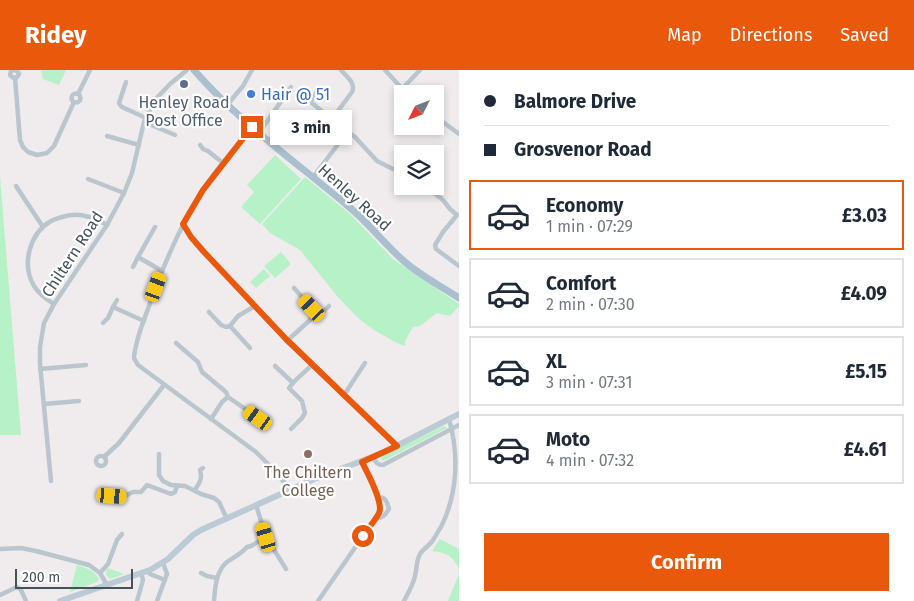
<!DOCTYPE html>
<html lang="en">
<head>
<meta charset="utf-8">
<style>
	:root { --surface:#fff; --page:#f6f6f7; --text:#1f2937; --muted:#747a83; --line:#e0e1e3; --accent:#ea580c }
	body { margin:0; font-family:"Fira Sans",sans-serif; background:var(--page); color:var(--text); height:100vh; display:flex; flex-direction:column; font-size:19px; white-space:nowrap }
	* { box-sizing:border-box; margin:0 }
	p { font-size:16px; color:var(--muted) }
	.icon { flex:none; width:28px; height:28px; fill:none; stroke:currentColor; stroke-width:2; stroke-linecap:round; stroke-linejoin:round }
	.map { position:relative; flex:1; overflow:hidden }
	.panel { display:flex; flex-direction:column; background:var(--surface); width:455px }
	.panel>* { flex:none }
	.top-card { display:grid; align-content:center; height:110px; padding:0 25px; background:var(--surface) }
	.needle { width:32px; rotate:228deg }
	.buttons { position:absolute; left:394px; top:15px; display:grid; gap:10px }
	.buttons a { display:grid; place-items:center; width:50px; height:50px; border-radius:0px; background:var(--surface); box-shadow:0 2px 8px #0003; font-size:25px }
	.scale { position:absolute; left:15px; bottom:12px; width:118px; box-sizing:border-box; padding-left:5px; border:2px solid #44535b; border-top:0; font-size:14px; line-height:18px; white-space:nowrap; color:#44535b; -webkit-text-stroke:4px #fff; paint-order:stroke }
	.end { position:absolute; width:22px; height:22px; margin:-11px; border:6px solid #ea580c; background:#fff; box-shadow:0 0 0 2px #fff }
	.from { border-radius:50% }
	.bubble { position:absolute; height:35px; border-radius:0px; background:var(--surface); box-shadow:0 2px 8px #0003; font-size:16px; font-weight:700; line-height:35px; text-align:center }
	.car { position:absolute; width:15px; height:30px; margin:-15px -8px; border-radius:6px; box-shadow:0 0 4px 1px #0007; background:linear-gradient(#f5c518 24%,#345 0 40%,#f5c518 0 76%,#345 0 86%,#f5c518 0) }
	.top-card b { display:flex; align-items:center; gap:18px; height:48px; font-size:19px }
	.top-card b+b { border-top:1px solid var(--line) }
	.top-card i { width:12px; height:12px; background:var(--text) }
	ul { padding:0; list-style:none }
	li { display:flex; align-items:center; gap:15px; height:70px; margin:0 10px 8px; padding:0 15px; border:2px solid var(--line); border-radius:0px }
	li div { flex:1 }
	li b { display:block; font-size:19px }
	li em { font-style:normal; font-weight:700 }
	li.selected { border-color:var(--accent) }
	li>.icon { width:45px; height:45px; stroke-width:1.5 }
	.action { display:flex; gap:10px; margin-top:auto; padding:10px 25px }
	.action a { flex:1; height:58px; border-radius:0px; background:var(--accent); color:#fff; font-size:20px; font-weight:700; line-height:58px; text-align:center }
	header { display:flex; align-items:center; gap:30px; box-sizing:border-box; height:70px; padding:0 25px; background:var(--accent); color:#fff }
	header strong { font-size:24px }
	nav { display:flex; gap:28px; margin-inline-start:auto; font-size:18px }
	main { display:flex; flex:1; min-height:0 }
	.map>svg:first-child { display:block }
</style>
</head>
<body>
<header>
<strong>Ridey</strong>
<nav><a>Map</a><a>Directions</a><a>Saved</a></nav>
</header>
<main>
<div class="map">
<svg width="459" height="531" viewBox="0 0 459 531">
	<rect width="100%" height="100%" fill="#f0eced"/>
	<g fill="#b7f1c7">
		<polygon points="41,0 66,0 59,15 43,9"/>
		<polygon points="275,85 301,109 260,154 241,137 254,122 247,115"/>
		<polygon points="0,106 21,365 0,365"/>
		<polygon points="305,107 349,143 393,189 459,234 459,236 450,246 437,243 420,256 413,257 405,271 405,276 395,272 374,260 358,248 337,226 300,180 270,163 262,154"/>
		<polygon points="281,182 291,194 275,208 264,196"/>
		<polygon points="264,199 270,206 256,218 250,212"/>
		<polygon points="444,356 447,358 383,391 380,387"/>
		<path d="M440,469l19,10v20c-7,-14 -12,-16 -27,-18z"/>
		<path d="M77,495c9,3 17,5 22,14l-2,3 -27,10z"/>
		<polygon points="108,498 124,504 110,509 106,505 106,501"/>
		<polygon points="459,504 459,531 448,531"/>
	</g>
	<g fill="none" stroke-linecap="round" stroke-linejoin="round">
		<g stroke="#bac6cd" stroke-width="4.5">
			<polyline points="14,0 11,1 10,5 12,7 15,8 17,7 19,4 18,2 15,0"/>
			<polyline points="385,0 407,24"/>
			<polyline points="15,8 20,70 23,77 28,82 37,85 47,83 54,76 74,32"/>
			<polyline points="126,12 119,33 120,35 122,37 146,48"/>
			<polyline points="402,19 420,0"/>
			<circle cx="76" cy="28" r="4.5"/>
			<polyline points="78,24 90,0"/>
			<polyline points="227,35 243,16 252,0"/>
			<polyline points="435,46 459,64"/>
			<path d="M332,49l20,-27c4,-9 -5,-15 -11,-22"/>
			<polyline points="144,52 175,65"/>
			<path d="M252,57c-17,21 -36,42 -50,64 -23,37 -39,75 -53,115 -6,17 -14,35 -15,52l4,7 118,87 12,12 22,25"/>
			<polyline points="259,63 291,17"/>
			<polyline points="346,64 351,64 354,66 377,91 393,99"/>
			<polyline points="107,66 139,75"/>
			<polyline points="200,75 203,79 208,81 223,93"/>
			<polyline points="313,107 346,64 346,61 312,33 311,31 319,18"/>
			<polyline points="88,109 124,123"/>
			<polyline points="16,116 43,157"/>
			<polyline points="429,119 443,130 450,139 457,145 443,162 435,175 436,179 459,196"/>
			<polyline points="183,154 191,167 204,182 287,271 397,376"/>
			<polyline points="138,187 155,157"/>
			<polyline points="133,197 138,187 162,201"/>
			<path d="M54,234c-8,-5 -15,-10 -20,-18 -13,-22 -4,-53 17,-65 4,-2 8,-3 11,-4 7,-2 16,-3 23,-1 8,1 15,5 22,9"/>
			<polyline points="113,237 117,230"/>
			<polyline points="209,242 221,255 226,257 230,256 238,246 255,236"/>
			<polyline points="313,245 320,245 329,236"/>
			<polyline points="103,253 108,248 113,237 144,251"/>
			<polyline points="230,256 250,278"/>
			<polyline points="287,271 310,250 314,241 312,238 294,218"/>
			<polyline points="176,273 198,292 202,302 226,322 228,327"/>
			<polyline points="275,296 293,313"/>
			<polyline points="40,299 86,295"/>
			<polyline points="344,325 365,293"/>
			<polyline points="44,334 79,331"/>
			<polyline points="211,349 222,332 228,327 258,348"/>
			<path d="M291,359l11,-11 3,-5 -3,-12 -13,-13c6,-9 15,-15 23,-23"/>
			<polyline points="159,384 159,405 163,411 171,415 185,416 201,424 214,428 219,432 227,449"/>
			<circle cx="101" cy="391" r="5"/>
			<polyline points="104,387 119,373 164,315"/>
			<path d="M373,388c3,4 4,7 10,7l76,-40"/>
			<polyline points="51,411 40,294 40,277 44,253 54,234 107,155 124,123 132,103 144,52 154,31 170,14 187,0"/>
			<path d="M195,420c4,-7 8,-11 5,-20l3,-2"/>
			<polyline points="112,426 125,426 133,422 141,422 147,415 171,424 175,422 177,416"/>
			<polyline points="256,435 266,467 286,499"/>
			<path d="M375,449c7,-1 10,-3 14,-10 -2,-7 -3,-12 -11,-12"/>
			<polyline points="0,479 21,478 36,481 89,495 100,503 107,515"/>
			<polyline points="147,501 150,504 165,510"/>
			<polyline points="100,503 108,494 117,470 122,464"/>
			<polyline points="201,503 207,506 217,508"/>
			<polyline points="0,525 17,517 21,520 26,531"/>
			<polyline points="137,531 143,510 141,503"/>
			<polyline points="157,531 167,504 163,493"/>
			<path d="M214,531c1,-13 2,-30 13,-39 7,-5 14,-8 20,-15l4,-1 15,-9"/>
			<path d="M318,531l61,-88c4,-14 -11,-38 -17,-51"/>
			<path d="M404,531c4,-8 9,-16 11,-25 2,-7 1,-15 5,-22 3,-5 10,-9 13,-14 3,-4 5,-9 8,-13 17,-34 18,-73 8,-108"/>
		</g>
		<polyline stroke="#bbcbd5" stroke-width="6" points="60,531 150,500 168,489 193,465 201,460 312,410 385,382 459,344"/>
		<path stroke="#aac0ce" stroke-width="7" d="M194,0c45,52 102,92 154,136 21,17 37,39 57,56 16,14 36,24 54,36"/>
	</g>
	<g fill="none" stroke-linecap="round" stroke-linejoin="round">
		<path stroke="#ea580c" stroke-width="6" d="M252,57l-49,63 -20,34 8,13 13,15 82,87 111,107 -35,16c5,10 22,41 17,51 -4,8 -11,15 -16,23"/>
	</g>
	<circle fill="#5c6f8a" stroke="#fff" stroke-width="2" cx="184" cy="14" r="5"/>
	<circle fill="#3f7fe0" stroke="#fff" stroke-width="2" cx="251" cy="24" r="5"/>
	<circle fill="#8d6e63" stroke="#fff" stroke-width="2" cx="308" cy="384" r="5"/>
	<g text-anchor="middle" stroke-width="4.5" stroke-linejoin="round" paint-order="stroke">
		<g font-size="16" fill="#366cbe" stroke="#fff" text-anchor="start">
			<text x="261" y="30">Hair @ 51</text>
		</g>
		<g font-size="16" fill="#4e5e75" stroke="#fff">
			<text x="184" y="38">Henley Road<tspan x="184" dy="18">Post Office</tspan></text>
		</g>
		<g font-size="16" fill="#44535b" stroke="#fff">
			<text transform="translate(355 127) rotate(42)" y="6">Henley Road</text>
			<text transform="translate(72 184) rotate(-57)" y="6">Chiltern Road</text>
		</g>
		<g font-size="16" fill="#785e54" stroke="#fff">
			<text x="308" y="408">The Chiltern<tspan x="308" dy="18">College</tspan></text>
		</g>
	</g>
</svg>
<div class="buttons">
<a><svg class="needle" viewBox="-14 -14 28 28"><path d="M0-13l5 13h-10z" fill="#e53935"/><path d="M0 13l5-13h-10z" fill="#747a83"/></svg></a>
<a><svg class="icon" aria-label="layers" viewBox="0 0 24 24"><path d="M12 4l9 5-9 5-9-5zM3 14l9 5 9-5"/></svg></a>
</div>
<div class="scale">200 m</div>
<i class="end from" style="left:363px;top:466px"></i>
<i class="end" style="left:252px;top:57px"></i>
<div class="bubble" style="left:270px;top:40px;width:82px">3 min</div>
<i class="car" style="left:156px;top:217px;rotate:20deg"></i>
<i class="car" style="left:312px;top:238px;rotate:317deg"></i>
<i class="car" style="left:258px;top:348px;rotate:305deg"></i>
<i class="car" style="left:112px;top:426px;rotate:94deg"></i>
<i class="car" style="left:266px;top:467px;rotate:343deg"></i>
</div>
<section class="panel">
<div class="top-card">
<b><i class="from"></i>Balmore Drive</b>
<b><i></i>Grosvenor Road</b>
</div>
<ul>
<li class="selected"><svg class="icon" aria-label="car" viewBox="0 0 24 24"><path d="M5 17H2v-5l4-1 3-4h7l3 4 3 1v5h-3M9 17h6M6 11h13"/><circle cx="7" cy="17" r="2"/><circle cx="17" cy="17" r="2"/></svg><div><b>Economy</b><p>1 min · 07:29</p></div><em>£3.03</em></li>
<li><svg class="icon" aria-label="car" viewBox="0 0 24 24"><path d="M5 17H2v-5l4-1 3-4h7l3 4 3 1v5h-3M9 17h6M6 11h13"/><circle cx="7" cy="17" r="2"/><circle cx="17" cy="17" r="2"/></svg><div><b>Comfort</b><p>2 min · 07:30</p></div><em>£4.09</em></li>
<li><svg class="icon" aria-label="car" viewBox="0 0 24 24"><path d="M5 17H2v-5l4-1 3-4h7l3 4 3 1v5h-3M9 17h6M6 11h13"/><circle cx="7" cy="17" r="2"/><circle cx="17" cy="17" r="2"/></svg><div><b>XL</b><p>3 min · 07:31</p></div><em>£5.15</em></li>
<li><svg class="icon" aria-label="car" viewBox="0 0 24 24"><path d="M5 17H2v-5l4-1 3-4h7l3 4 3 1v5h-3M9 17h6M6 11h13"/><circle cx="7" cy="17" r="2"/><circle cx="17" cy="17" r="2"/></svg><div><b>Moto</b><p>4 min · 07:32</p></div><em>£4.61</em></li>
</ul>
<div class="action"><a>Confirm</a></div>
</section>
</main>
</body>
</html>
